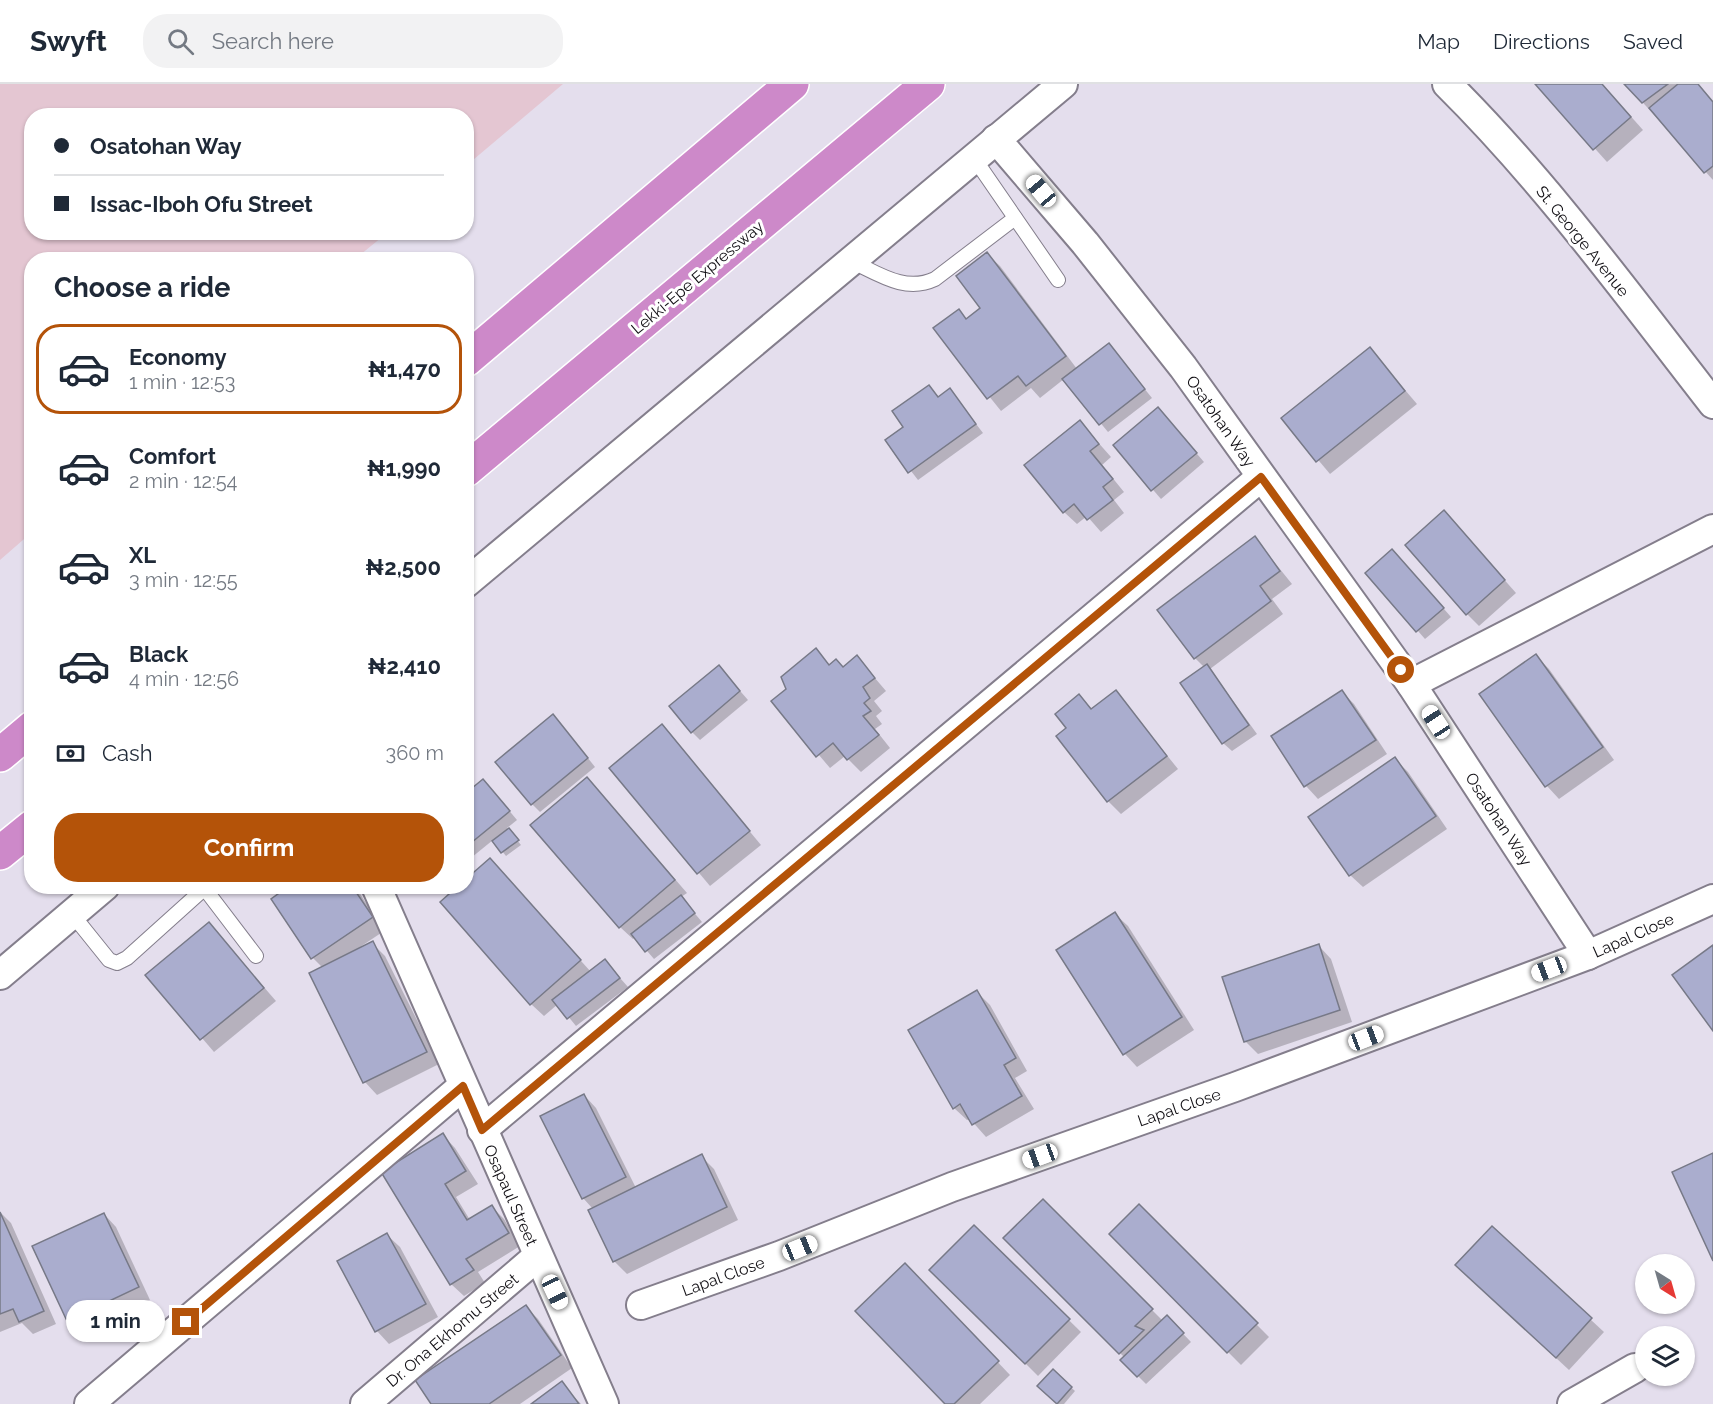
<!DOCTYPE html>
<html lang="en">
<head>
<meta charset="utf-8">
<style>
	:root { --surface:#fff; --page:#f2f2f3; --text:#1f2937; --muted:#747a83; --line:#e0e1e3; --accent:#b45309 }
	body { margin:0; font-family:Raleway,sans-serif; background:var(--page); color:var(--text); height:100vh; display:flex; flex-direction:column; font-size:22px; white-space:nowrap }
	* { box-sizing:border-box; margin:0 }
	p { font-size:20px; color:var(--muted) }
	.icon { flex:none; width:33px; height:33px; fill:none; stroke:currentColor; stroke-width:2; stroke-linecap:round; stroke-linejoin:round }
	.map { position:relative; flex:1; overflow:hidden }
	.sheet { position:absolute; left:24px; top:168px; width:450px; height:642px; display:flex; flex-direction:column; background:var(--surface); border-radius:24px; box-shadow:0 2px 4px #0004 }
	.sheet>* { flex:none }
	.banner { position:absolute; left:24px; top:24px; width:450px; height:132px; border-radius:24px; box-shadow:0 2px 4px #0004; display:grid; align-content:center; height:132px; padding:0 30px; background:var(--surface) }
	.needle { width:39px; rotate:143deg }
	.tools { position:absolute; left:1635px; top:1170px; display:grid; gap:12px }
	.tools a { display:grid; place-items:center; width:60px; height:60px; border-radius:50%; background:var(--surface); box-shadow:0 2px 4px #0004; font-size:30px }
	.end { position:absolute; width:27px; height:27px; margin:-14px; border:8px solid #b45309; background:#fff; box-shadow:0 0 0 3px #fff }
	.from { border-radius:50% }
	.bubble { position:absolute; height:42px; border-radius:21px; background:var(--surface); box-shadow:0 2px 4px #0004; font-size:20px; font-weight:700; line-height:42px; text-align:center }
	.car { position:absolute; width:18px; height:36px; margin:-18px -9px; border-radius:8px; box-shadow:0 0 4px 2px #0007; background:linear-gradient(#fff 24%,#345 0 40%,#fff 0 76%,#345 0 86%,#fff 0) }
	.banner b { display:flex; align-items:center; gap:21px; height:57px; font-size:22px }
	.banner b+b { border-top:2px solid var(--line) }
	.banner i { width:15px; height:15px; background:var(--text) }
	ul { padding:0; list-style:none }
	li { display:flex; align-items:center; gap:18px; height:90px; margin:0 12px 9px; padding:0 18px; border:3px solid transparent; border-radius:24px }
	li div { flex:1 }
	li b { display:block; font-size:22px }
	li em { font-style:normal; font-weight:700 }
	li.on { border-color:var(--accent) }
	li>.icon { width:54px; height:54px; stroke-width:1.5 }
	h2 { padding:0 30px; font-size:27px; line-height:72px }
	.pay { display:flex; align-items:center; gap:15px; height:66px; padding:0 30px; font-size:22px }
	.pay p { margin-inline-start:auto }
	.primary-button { display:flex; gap:12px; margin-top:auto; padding:12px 30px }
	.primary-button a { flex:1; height:69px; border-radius:24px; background:var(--accent); color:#fff; font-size:24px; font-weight:700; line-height:69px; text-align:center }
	header { display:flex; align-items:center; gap:36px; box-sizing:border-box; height:84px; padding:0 30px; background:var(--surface); border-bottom:2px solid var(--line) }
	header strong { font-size:28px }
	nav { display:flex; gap:33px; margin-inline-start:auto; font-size:21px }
	.search { width:420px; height:54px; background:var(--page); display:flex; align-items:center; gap:15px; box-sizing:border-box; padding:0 21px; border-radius:24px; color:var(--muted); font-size:22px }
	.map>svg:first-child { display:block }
</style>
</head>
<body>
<header>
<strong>Swyft</strong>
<div class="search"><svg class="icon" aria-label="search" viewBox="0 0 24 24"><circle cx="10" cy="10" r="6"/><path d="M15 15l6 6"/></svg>Search here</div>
<nav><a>Map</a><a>Directions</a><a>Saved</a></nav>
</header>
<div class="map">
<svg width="1713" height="1320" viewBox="0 0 1713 1320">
	<rect width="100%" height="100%" fill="#e4deed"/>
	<polygon fill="#e4c6d2" points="0,0 563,0 467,81 466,32 32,32 32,148 387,149 355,175 32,176 31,449 0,476"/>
	<g fill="#0003">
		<polygon points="1537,0 1602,0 1643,46 1607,78"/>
		<polygon points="1626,0 1697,0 1702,5 1713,18 1713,96"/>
		<polygon points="987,170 1000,182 1077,285 1109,261 1152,314 1108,348 1064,295 1040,314 1031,304 1001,327 935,245 958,227 967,236 982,225"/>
		<polygon points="1370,265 1417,320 1330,390 1283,334"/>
		<polygon points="929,303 940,314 950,306 983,349 918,396 887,356 905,343"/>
		<polygon points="1166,334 1204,378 1161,415 1115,362"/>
		<polygon points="1080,338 1111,373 1102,381 1124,408 1114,416 1124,429 1101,448 1087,432 1077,440 1064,428"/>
		<polygon points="1456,441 1516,509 1479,542 1467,530"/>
		<polygon points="1255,454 1292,500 1272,515 1283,530 1210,585 1257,650 1232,667 1223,659 1205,584 1195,574"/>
		<polygon points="1400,475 1451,533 1425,555 1367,489"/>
		<polygon points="816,566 830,582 843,585 857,573 886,607 874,617 882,627 876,632 882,640 875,645 890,664 861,688 845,672 830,684 773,617 788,605"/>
		<polygon points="1536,572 1549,585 1614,676 1559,715 1547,702 1481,611"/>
		<polygon points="727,592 748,616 700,656 692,648"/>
		<polygon points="1116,608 1178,685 1121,730 1108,717 1068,645 1079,612 1093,626"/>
		<polygon points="1342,608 1354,620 1387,670 1318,715 1306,702 1273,652"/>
		<polygon points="561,640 595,683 540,728 532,720"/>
		<polygon points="662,642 761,761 710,802 611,684"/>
		<polygon points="1395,675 1408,688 1447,745 1363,803 1350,791"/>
		<polygon points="491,705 517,736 507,744 521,761 506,772 493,756 466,778 466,711"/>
		<polygon points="599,707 687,809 681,813 702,838 654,875 635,853 633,855 620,843"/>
		<polygon points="490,776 591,888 605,877 628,903 576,942 558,920 544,932 531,920 466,802"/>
		<polygon points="292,802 355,802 384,847 360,863 372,859 385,872 439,980 377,1011 365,998 311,889 323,884 313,874"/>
		<polygon points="1115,830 1128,842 1194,946 1137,983 1125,970 1058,866"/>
		<polygon points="209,840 276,917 214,968 148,891"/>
		<polygon points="1319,862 1331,875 1352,938 1258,970 1245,957"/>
		<polygon points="977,908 990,921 1027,987 1015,994 1034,1025 986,1053 970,1035 967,1036 954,1024"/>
		<polygon points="584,1011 596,1024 636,1104 701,1072 714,1085 738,1136 627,1190 614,1177 590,1126 593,1125 583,1114"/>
		<polygon points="443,1051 455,1064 478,1100 456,1113 470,1136 492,1123 504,1135 520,1162 478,1188 485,1199 464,1212 451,1200 383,1088"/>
		<polygon points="1043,1117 1163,1237 1167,1233 1191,1258 1146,1300 1122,1276 1125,1274 1005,1154"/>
		<polygon points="1139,1122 1269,1253 1241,1281 1111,1150"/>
		<polygon points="0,1128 11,1139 56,1240 33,1250 22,1239 0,1248"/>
		<polygon points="104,1130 116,1143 150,1216 81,1249 68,1236"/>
		<polygon points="974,1143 1081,1248 1038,1292 932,1186"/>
		<polygon points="1492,1144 1604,1248 1569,1286 1470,1194"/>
		<polygon points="387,1151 400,1163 438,1233 389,1260 377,1247"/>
		<polygon points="918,1194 1010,1291 980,1320 947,1320"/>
		<polygon points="526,1223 538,1235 572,1284 520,1320 433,1320"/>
		<polygon points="1053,1287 1075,1307 1064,1320 1058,1320 1039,1302"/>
		<polygon points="561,1299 581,1320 534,1320"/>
	</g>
	<g fill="#aaadce" stroke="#777987" stroke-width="1.5">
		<polygon points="1535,0 1602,0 1631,33 1593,66"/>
		<polygon points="1624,0 1668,0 1642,19"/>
		<polygon points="1678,0 1698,0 1713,18 1713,82 1704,89 1649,24"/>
		<polygon points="987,168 1066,272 1026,302 1018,292 987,315 933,244 959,225 966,235 980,224 956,192"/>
		<polygon points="1109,259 1145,305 1099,341 1062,295"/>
		<polygon points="1370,263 1405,307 1316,378 1281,334"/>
		<polygon points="929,301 938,313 950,304 976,340 908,389 885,356 903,343 892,327"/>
		<polygon points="1158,323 1197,369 1151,407 1113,361"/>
		<polygon points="1080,336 1099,360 1090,367 1113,395 1103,403 1113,416 1087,436 1074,420 1063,429 1024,381"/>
		<polygon points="1444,426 1505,496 1466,531 1405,461"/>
		<polygon points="1255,452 1280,487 1260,502 1271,517 1194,575 1157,526"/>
		<polygon points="1392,465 1444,524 1416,548 1365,489"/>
		<polygon points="816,564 829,581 836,575 843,583 857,571 875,594 863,603 870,614 864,619 871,627 863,632 879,651 847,676 833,659 816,673 771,617 786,605 781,593"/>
		<polygon points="1536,570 1603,663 1545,703 1479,610"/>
		<polygon points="1207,580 1249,641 1222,660 1180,599"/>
		<polygon points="719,581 740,607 691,649 669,622"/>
		<polygon points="1116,606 1167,672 1107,718 1056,652 1066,644 1055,630 1079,610 1091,625"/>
		<polygon points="1342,606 1376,656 1304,703 1271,652"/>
		<polygon points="553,630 588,674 531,721 495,678"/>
		<polygon points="662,640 750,747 697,790 609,684"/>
		<polygon points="1395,673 1436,732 1349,792 1308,733"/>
		<polygon points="587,693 675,796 619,844 530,741"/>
		<polygon points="483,695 510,727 466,763 466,709"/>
		<polygon points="509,744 519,756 501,769 492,757"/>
		<polygon points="490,774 581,876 530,921 440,818 458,802 466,802 466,795"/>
		<polygon points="289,802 352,802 373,833 311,875 271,815"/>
		<polygon points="681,811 695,829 645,868 631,850"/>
		<polygon points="1115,828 1182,933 1123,971 1056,866"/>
		<polygon points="209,838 264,904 200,956 145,891"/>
		<polygon points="373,857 427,968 363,999 309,889"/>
		<polygon points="1319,860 1340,926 1244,958 1222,893"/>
		<polygon points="1713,861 1713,947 1672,891"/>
		<polygon points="605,875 620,894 567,935 552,916"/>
		<polygon points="977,906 1016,974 1004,981 1022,1012 972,1041 960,1020 953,1025 908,946"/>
		<polygon points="584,1010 626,1093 582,1115 540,1032"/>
		<polygon points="443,1049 466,1087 445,1100 467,1136 492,1121 509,1149 466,1175 474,1186 450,1201 381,1088"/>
		<polygon points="1713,1069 1713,1177 1672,1088"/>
		<polygon points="702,1070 727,1123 613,1178 588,1126"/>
		<polygon points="1043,1115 1153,1225 1135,1242 1144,1246 1119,1270 1003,1154"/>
		<polygon points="1139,1120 1258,1239 1227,1269 1109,1150"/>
		<polygon points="0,1128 44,1227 19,1238 13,1225 0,1230"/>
		<polygon points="104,1129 139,1203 67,1237 32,1162"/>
		<polygon points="974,1141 1070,1235 1025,1280 929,1186"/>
		<polygon points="1492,1142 1592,1234 1556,1274 1455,1181"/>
		<polygon points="387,1149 426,1220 375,1248 337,1177"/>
		<polygon points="905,1179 999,1277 954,1320 945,1320 855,1227"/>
		<polygon points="526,1221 561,1271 489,1320 431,1320 415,1296"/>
		<polygon points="1167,1231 1184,1249 1137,1293 1120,1276"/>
		<polygon points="1053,1285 1072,1303 1057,1320 1037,1302"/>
		<polygon points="562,1297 579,1320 531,1320"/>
	</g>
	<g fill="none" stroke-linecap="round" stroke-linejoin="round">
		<defs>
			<g id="lane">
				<polyline points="974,74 1058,196"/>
				<path d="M851,177c28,13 54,32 84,18l80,-61"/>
				<polyline points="205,805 256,872"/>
				<polyline points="72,830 109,876 117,879 127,874 207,802"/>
			</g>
			<g id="street">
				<path d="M1447,0c98,97 181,211 266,320"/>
				<polyline points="996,55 1085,159 1183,283 1411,600 1588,871"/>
				<polyline points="466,499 1063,0"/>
				<polyline points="1411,600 1713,445"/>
				<polyline points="376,802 604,1320"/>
				<polyline points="0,891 105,802"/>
				<polyline points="482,1046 1261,393"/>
				<polyline points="641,1221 779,1172 952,1103 1235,1003 1588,871 1713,815"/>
				<polyline points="89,1320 463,1002"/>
				<polyline points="365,1320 538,1172"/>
				<polyline points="1572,1320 1635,1284"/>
			</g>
			<g id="highway">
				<polyline points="466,276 792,0"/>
				<polyline points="466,386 928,0"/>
				<polyline points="0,671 32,644"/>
				<polyline points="0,769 32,743"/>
			</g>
		</defs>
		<use href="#lane" stroke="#847e8c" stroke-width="16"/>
		<use href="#street" stroke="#847e8c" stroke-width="32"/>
		<use href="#highway" stroke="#fff" stroke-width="36"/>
		<use href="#lane" stroke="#fff" stroke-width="14"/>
		<use href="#street" stroke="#fff" stroke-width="28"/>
		<use href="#highway" stroke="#cd89c9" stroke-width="33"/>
	</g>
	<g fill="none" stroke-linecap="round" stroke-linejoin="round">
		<polyline stroke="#b45309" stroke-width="8" points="186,1238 463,1002 482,1046 1261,393 1401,586"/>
	</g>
	<g text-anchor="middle" stroke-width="6" stroke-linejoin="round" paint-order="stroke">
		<g font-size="16" fill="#100e13" stroke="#fff">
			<text transform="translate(1583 157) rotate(51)" y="6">St. George Avenue</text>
			<text transform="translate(697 193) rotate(-40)" y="6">Lekki-Epe Expressway</text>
			<text transform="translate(1221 337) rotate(55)" y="6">Osatohan Way</text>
			<text transform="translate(1499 735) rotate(57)" y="6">Osatohan Way</text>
			<text transform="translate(1633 851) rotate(-24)" y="6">Lapal Close</text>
			<text transform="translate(1179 1023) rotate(-19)" y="6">Lapal Close</text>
			<text transform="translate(511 1111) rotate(66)" y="6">Osapaul Street</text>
			<text transform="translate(723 1192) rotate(-20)" y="6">Lapal Close</text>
			<text transform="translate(452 1246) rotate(-40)" y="6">Dr. Ona Ekhomu Street</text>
		</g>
	</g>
</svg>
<div class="tools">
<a><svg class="needle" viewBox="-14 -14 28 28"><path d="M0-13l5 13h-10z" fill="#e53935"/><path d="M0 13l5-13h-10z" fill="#747a83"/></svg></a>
<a><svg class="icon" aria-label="layers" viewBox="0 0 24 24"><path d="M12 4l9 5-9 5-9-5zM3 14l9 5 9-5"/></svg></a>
</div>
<i class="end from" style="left:1401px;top:586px"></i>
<i class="end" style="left:186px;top:1238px"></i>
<div class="bubble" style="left:66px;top:1216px;width:99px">1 min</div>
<i class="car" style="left:1041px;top:107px;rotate:320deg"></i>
<i class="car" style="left:1436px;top:638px;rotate:327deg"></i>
<i class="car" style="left:1549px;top:885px;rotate:249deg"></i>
<i class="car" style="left:1366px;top:954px;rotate:69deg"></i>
<i class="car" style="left:1040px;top:1072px;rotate:250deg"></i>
<i class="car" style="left:800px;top:1164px;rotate:68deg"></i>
<i class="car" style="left:555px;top:1208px;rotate:155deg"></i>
<div class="banner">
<b><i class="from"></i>Osatohan Way</b>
<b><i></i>Issac-Iboh Ofu Street</b>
</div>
<section class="sheet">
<h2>Choose a ride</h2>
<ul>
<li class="on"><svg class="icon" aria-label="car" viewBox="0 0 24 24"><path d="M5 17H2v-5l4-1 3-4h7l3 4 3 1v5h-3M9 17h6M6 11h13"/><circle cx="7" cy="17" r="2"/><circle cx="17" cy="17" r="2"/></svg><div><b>Economy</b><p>1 min · 12:53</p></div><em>₦1,470</em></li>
<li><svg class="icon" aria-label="car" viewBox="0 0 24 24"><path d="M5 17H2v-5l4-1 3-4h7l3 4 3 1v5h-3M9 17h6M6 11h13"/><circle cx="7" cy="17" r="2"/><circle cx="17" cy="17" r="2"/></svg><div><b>Comfort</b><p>2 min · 12:54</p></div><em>₦1,990</em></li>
<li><svg class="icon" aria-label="car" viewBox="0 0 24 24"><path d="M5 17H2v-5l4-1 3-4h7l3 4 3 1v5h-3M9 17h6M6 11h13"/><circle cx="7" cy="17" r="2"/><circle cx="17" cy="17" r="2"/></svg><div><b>XL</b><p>3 min · 12:55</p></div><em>₦2,500</em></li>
<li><svg class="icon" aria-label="car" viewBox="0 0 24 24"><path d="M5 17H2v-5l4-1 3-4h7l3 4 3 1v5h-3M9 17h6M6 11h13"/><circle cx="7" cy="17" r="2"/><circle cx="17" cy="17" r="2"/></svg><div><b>Black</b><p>4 min · 12:56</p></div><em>₦2,410</em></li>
</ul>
<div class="pay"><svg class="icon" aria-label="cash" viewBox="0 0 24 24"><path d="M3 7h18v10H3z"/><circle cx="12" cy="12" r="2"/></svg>Cash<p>360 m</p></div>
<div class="primary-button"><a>Confirm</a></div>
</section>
</div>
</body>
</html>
